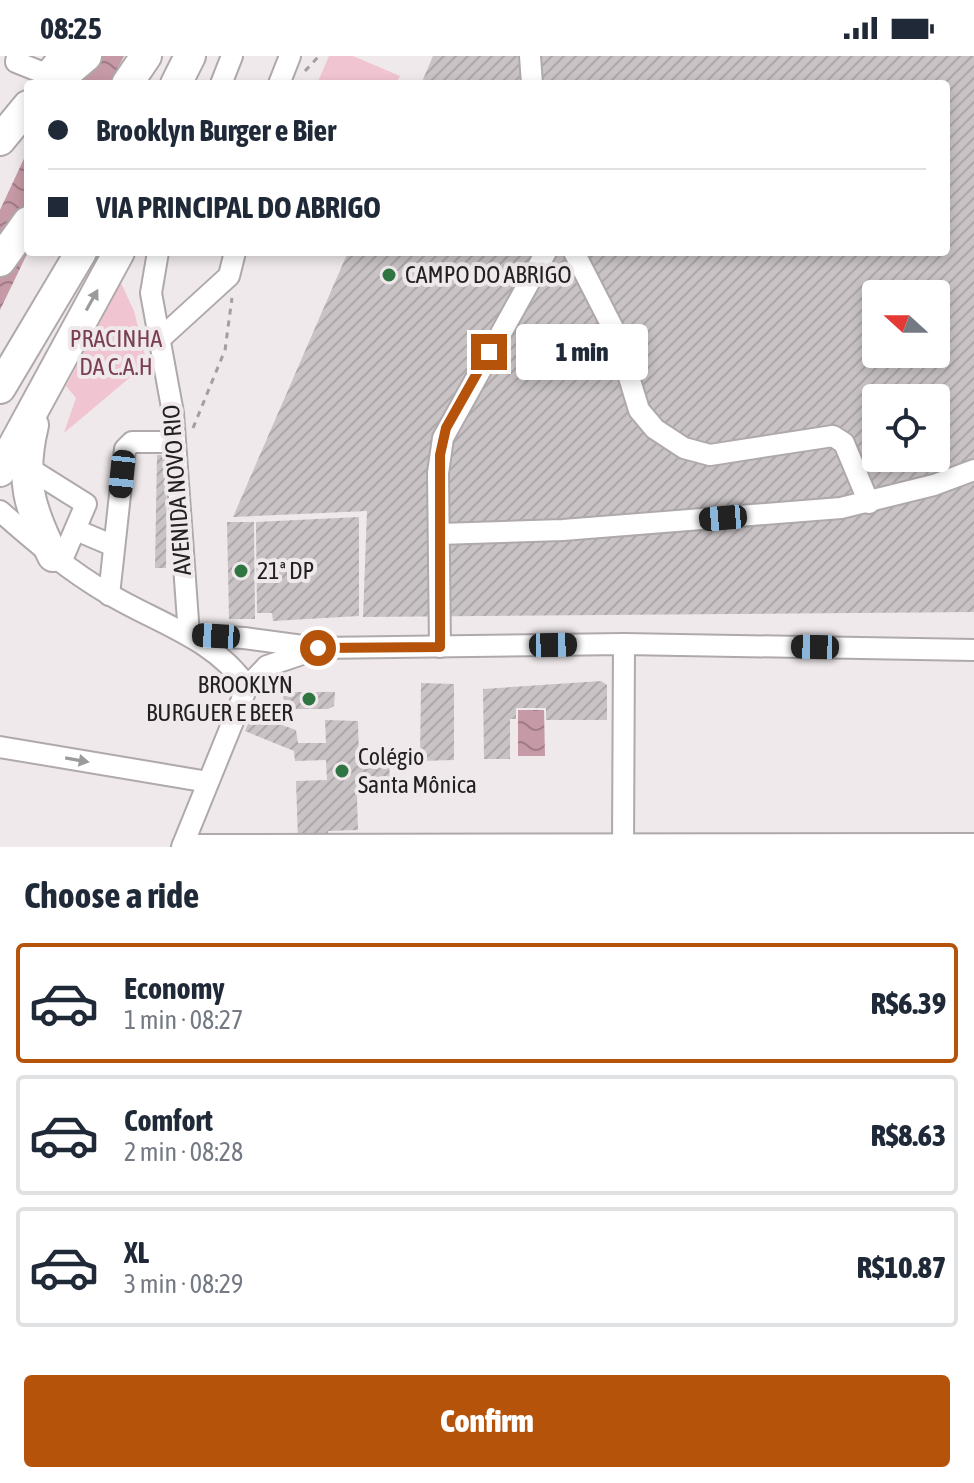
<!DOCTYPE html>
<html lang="en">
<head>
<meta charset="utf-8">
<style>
	:root { --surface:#fff; --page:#f6f6f7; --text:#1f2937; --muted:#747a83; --line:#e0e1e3; --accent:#b45309 }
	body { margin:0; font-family:"Asap Condensed",sans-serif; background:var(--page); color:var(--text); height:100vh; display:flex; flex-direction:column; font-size:30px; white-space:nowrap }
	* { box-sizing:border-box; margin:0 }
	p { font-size:26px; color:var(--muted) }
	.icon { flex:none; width:44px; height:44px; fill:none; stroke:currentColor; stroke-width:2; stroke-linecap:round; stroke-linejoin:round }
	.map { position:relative; height:791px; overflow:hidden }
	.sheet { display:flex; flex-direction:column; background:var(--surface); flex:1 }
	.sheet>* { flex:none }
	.guide { position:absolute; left:24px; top:24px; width:926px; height:176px; border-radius:8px; box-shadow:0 4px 12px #0003; display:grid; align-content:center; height:176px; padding:0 24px; background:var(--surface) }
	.needle { width:52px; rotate:291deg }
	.buttons { position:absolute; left:862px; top:224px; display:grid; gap:16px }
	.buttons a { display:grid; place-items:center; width:88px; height:88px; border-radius:8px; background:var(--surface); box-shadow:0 4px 12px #0003; font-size:40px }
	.end { position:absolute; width:36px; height:36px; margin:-18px; border:10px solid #b45309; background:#fff; box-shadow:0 0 0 4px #fff }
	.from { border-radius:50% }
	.bubble { position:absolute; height:56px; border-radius:8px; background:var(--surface); box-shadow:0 4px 12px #0003; font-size:26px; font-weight:800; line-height:56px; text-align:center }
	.car { position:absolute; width:24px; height:48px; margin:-24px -12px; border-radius:10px; box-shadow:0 0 6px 2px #0007; background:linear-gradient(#222 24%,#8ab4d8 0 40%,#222 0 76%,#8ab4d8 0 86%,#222 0) }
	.guide b { display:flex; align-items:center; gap:28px; height:76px; font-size:30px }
	.guide b+b { border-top:2px solid var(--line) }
	.guide i { width:20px; height:20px; background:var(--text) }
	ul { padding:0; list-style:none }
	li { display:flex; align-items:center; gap:24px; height:120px; margin:0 16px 12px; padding:0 8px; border:4px solid var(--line); border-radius:8px }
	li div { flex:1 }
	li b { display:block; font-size:30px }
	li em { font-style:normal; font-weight:800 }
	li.current { border-color:var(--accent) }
	li>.icon { width:72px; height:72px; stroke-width:1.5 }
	h2 { padding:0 24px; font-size:36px; line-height:96px }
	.action { display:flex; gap:16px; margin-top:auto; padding:16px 24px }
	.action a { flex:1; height:92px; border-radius:8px; background:var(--accent); color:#fff; font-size:32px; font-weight:800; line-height:92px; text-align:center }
	.status { display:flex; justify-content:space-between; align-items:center; height:56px; padding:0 40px; background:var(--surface); direction:ltr }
	.status svg { height:22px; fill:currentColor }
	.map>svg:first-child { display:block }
</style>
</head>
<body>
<div class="status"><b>08:25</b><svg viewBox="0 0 49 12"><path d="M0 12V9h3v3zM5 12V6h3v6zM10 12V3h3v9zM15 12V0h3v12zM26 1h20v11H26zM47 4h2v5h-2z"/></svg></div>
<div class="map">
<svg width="974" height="791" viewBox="0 0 974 791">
	<defs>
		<pattern id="water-waves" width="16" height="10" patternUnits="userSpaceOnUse" patternTransform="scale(2)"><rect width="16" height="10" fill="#c599a5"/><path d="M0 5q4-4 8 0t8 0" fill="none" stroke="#a07c86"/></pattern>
		<pattern id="building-hatch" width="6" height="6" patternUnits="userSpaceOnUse" patternTransform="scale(2)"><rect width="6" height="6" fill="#c9c3c5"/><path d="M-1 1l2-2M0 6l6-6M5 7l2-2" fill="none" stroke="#aca7a9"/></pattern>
	</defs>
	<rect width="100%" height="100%" fill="#efe9eb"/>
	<g fill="#f0c4d0">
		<polygon points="329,0 353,0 400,20 396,28 317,28"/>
		<polygon points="121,227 134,255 147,307 64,377 76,342 66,330"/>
	</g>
	<g fill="url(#water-waves)">
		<polygon points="67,0 124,0 110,28 50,28"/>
		<polygon points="28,94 28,196 0,254 0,154"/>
		<polygon points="518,654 544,654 545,700 518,700"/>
	</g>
	<g fill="url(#building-hatch)" fill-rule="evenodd">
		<path d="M433,0h541v556l-611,5 4,-106 -134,6 115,-265h598v-168h-525zM876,238h60v60h-60zM876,342h60v60h-60z"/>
		<polygon points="157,399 167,399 166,512 155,512"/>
		<polygon points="359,461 359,560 273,565 272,557 257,557 256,466"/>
		<polygon points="227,466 254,466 255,563 229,563"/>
		<polygon points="601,625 607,629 607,664 546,664 546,652 516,652 516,663 510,663 510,703 484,703 483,633"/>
		<polygon points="421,627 454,628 454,704 420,705"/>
		<polygon points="283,636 335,636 334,650 328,653 295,653 295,649 284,649"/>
		<polygon points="257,646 286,658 282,669 296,674 298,687 326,687 325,664 358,665 359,703 389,702 390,730 366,730 367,739 357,740 358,774 328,775 329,783 298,784 296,725 327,724 326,704 295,705 294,695 245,675"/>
	</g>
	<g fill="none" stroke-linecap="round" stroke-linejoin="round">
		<defs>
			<g id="minor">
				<polyline points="17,0 16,6 41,16 48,14 59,0"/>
				<polyline points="530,0 532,28"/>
				<polyline points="221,28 232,0"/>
				<polyline points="279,28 290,0"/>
				<polyline points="158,196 151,237 173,357 189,579"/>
				<polyline points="574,196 616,278 639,354 655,373 684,392 710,399 833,380 844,387 869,447"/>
				<polyline points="161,282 229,220 235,196"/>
				<polyline points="27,411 86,448 61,506"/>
				<path d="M0,455c34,30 69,60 109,83 46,28 107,45 138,93"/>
				<polyline points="76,474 114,490"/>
				<polyline points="439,478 563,474 841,452 934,429 974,414"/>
				<polyline points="109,539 125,393 132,386 175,386"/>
				<polyline points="189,579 244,582 318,592 624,588 974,594"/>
				<polyline points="440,591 438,417 443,382 546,196"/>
				<polyline points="0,691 208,726"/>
				<polyline points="183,789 974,788"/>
				<polyline points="182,791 247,631 267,610 314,594"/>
				<polyline points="623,791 624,588"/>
			</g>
			<g id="highway">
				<polyline points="53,28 86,0"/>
				<polyline points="127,28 146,0"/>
				<polyline points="176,28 190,0"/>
				<polyline points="0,84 28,50"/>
				<polyline points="0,205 28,166"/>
				<polyline points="0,332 81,196"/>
				<path d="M33,369c-13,54 -4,83 20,131"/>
				<polyline points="0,415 119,196"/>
			</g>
		</defs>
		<use href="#minor" stroke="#afa9ab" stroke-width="24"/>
		<use href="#highway" stroke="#afa9ab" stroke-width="34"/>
		<g stroke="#a39ea0" stroke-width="3" stroke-dasharray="6 6" stroke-linecap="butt">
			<polyline points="305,15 319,0"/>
			<polyline points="193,372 225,294 232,242"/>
		</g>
		<use href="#minor" stroke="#fff" stroke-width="20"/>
		<use href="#highway" stroke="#fff" stroke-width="30"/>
	</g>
	<defs><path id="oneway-solid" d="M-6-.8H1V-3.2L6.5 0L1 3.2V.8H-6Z" transform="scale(2)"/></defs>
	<g fill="#9c9b9b">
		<use href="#oneway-solid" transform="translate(92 244) rotate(-61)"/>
		<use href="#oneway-solid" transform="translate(77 704) rotate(10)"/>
	</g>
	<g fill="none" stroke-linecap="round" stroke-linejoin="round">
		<polyline stroke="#b45309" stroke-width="10" points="318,592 440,591 440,399 446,372 489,296"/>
	</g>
	<g fill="#2e7542" stroke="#efe9eb" stroke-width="3">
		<circle cx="389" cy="219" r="8"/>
		<circle cx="241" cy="515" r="8"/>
		<circle cx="309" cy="643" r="8"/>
		<circle cx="342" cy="715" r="8"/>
	</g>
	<g text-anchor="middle" stroke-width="8" stroke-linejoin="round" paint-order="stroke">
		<g font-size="24" fill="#222020" stroke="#efe9eb" text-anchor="start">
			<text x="405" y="227">CAMPO DO ABRIGO</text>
			<text x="257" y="523">21ª DP</text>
			<text x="293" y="637" text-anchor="end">BROOKLYN<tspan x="293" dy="28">BURGUER E BEER</tspan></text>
			<text x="358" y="709">Colégio<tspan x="358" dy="28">Santa Mônica</tspan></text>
		</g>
		<g font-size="24" fill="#7a3f52" stroke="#efe9eb">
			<text x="116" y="291">PRACINHA<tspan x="116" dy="28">DA C.A.H</tspan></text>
		</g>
		<g font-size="24" fill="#222020" stroke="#efe9eb">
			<text transform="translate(177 434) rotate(-94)" y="8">AVENIDA NOVO RIO</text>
		</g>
	</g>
</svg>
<div class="buttons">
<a><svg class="needle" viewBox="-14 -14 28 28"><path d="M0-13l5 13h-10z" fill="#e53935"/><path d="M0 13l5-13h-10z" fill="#747a83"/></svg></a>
<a><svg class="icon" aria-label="locate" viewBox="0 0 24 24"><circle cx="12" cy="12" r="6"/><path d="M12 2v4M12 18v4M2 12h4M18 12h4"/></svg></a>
</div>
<i class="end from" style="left:318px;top:592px"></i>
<i class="end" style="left:489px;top:296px"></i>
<div class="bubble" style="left:516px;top:268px;width:132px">1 min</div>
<i class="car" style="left:122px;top:418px;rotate:186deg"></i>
<i class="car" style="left:723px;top:462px;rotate:265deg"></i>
<i class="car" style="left:216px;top:580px;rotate:273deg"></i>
<i class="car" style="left:553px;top:589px;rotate:89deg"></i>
<i class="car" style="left:815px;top:591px;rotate:271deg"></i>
<div class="guide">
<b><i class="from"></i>Brooklyn Burger e Bier</b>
<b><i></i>VIA PRINCIPAL DO ABRIGO</b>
</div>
</div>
<section class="sheet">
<h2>Choose a ride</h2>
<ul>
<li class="current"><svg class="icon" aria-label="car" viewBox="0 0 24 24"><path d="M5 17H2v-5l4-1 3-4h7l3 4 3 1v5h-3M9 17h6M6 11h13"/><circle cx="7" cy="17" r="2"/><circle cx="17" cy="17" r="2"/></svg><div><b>Economy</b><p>1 min · 08:27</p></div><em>R$6.39</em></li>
<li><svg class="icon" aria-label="car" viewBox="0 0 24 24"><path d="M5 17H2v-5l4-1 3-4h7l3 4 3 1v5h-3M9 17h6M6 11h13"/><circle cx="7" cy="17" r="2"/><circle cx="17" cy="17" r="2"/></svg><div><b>Comfort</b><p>2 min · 08:28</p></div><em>R$8.63</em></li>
<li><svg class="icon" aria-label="car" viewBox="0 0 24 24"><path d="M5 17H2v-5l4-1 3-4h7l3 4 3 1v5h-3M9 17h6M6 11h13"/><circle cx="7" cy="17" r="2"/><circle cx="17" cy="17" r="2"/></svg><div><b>XL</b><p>3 min · 08:29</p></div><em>R$10.87</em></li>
</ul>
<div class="action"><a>Confirm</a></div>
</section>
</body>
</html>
